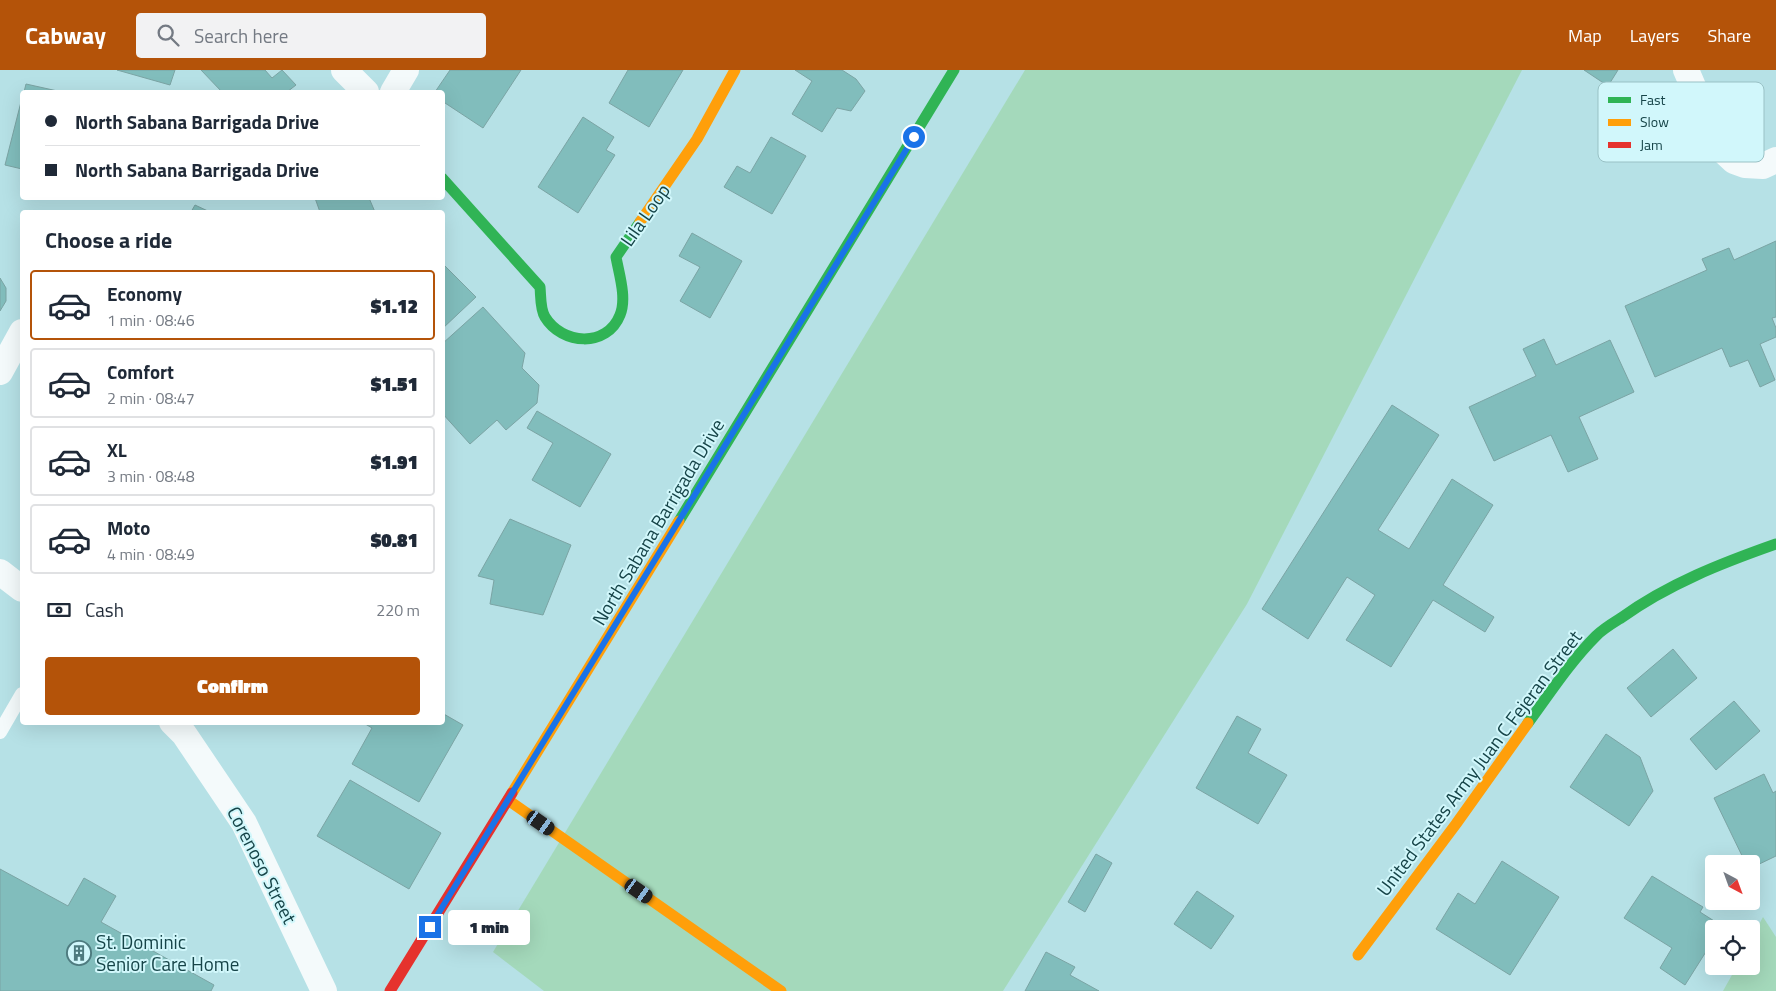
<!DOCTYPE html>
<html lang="en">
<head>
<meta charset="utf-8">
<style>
	:root { --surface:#fff; --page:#f2f2f3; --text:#1f2937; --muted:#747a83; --line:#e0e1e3; --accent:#b45309 }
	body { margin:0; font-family:"Titillium Web",sans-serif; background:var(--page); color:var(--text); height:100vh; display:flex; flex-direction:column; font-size:19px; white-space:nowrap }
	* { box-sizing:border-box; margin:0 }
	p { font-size:16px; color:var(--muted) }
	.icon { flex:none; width:28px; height:28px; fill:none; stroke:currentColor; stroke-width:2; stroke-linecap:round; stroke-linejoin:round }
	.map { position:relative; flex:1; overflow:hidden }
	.details { position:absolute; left:20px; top:140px; width:425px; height:515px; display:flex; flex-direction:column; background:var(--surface); border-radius:5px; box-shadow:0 5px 20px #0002 }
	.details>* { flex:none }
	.banner { position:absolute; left:20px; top:20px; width:425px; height:110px; border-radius:5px; box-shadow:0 5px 20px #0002; display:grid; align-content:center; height:110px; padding:0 25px; background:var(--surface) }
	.needle { width:32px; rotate:139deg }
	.tools { position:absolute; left:1705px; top:785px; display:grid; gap:10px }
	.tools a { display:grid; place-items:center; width:55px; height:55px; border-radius:5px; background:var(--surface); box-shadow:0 5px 20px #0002; font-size:25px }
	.end { position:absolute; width:22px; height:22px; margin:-11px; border:6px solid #1a73e8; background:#fff; box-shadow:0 0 0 2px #fff }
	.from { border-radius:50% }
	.bubble { position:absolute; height:35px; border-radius:5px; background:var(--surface); box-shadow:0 5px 20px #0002; font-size:16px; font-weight:800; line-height:35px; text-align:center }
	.car { position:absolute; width:15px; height:30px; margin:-15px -8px; border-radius:6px; box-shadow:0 0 4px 1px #0007; background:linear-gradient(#222 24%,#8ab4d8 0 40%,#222 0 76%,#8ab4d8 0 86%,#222 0) }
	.banner b { display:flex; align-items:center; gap:18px; height:48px; font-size:19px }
	.banner b+b { border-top:1px solid var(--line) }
	.banner i { width:12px; height:12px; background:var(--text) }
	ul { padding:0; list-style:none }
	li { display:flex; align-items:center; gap:15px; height:70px; margin:0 10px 8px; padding:0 15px; border:2px solid var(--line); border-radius:5px }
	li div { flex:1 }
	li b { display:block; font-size:19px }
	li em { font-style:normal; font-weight:800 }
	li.on { border-color:var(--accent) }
	li>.icon { width:45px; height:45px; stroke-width:1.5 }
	h2 { padding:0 25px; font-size:22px; line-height:60px }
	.pay { display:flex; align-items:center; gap:12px; height:55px; padding:0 25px; font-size:19px }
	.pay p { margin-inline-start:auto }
	.cta { display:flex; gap:10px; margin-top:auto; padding:10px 25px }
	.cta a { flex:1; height:58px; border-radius:5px; background:var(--accent); color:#fff; font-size:20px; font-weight:800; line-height:58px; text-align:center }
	header { display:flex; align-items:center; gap:30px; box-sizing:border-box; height:70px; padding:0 25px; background:var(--accent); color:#fff }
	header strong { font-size:24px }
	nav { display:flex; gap:28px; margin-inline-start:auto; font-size:18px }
	.search { width:350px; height:45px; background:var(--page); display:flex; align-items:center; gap:12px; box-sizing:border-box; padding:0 18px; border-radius:5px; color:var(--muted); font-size:19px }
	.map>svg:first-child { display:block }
</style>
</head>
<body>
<header>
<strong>Cabway</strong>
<div class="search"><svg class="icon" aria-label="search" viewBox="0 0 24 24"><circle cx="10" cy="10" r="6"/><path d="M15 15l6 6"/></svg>Search here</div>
<nav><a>Map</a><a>Layers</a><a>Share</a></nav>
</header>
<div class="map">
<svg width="1776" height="921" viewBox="0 0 1776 921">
	<rect width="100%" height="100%" fill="#b6e1e6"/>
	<g fill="#a4d9bb">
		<polygon points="1025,0 1522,0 1247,534 1003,921 544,921 493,882"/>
		<polygon points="1763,847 1776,867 1776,921 1723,921 1737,896 1751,896 1751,869"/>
	</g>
	<g fill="#81bdbc" stroke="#7ba4a4">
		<polygon points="117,0 175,0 170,15"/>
		<polygon points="201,0 265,0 272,8 282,0 296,15 287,22 222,22"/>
		<polygon points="450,0 521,0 483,58 442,31 442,22 435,22"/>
		<polygon points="628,0 683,0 649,57 609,33"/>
		<polygon points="795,0 842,0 856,9 865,21 851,41 837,38 822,62 792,44 812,11"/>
		<polygon points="1584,0 1618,0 1608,16"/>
		<polygon points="26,14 62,22 24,22"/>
		<polygon points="22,28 22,99 5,95"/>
		<polygon points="583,47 614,67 606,80 615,85 578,143 538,117"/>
		<polygon points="771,67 806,86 772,144 724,117 737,96 750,103"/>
		<polygon points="315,128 369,128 375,142 320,142"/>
		<polygon points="195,135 210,142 191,142"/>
		<polygon points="692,163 742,191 710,248 680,231 700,197 679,186"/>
		<polygon points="1776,171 1776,247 1772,248 1776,258 1776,267 1760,274 1775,310 1760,317 1748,290 1730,297 1722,278 1655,307 1625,236 1707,200 1702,189 1729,178 1734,190"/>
		<polygon points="442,193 476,227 442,259"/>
		<polygon points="0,208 6,218 6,231 0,241"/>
		<polygon points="483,237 525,283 522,298 539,315 537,333 506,360 497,350 470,374 442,343 442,274"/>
		<polygon points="1544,269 1556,295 1610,270 1634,322 1579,347 1598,389 1568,402 1551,365 1494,391 1469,337 1536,306 1523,279"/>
		<polygon points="1392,335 1439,365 1378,460 1409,479 1452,409 1493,435 1443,515 1494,547 1485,562 1433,530 1391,597 1346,570 1375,525 1347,507 1308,569 1262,539"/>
		<polygon points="537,341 611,384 580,437 532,410 553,373 527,358"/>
		<polygon points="510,449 571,475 543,545 490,534 494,510 478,506"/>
		<polygon points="1673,579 1697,608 1651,647 1627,618"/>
		<polygon points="1734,631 1760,661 1716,700 1690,669"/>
		<polygon points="442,643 463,655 419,732 352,694 372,658 362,652 442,652"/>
		<polygon points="1237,646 1261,659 1248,683 1287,705 1258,754 1196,718"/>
		<polygon points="1606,664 1640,687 1653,721 1629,756 1570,717"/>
		<polygon points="1764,704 1773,723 1776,721 1776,786 1751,798 1751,794 1746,794 1714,728"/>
		<polygon points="350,710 441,763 409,819 317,766"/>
		<polygon points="1096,784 1112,793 1085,842 1068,832"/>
		<polygon points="1502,791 1559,827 1510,905 1436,859 1458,823 1475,834"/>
		<polygon points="0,799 68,836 84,808 116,826 101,852 214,915 211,921 0,921"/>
		<polygon points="1652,806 1703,837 1700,842 1722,856 1720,859 1714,859 1714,869 1685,915 1660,898 1672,878 1624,848"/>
		<polygon points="1197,821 1234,846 1211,879 1174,854"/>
		<polygon points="1046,882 1075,897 1070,905 1099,921 1025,921"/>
	</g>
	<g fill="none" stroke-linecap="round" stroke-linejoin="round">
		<polyline stroke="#f4fafb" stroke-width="14" points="0,662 22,624"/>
		<g stroke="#f4fafb" stroke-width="26">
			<polyline points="344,0 366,22"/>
			<polyline points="1686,0 1719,77 1734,91 1745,95 1763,96 1776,90"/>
			<polyline points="393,22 406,0"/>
			<polyline points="0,302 22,262"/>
			<polyline points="0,502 22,519"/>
			<polyline points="172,652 184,664 244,753 324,921"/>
		</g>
		<g stroke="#30b455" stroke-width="11">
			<path d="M442,108l98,109c1,10 0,22 5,30 17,28 62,31 75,-2 7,-17 -1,-41 -4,-58l24,-35"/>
			<polyline points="679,451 954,0"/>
			<path d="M1528,653c22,-30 42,-61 68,-87 7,-7 17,-13 25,-18 47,-34 101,-55 155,-74"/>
		</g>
		<g stroke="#ff9f0a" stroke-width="11">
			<polyline points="640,152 697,69 735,0"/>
			<polyline points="512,723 679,451"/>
			<polyline points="508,730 781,921"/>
			<polyline points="1358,885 1456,754 1528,653"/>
		</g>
		<polyline stroke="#e5322d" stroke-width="11" points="390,921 512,723"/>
	</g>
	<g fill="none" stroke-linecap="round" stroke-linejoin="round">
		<polyline stroke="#1a73e8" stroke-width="6" points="430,857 914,67"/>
	</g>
	<defs>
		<symbol id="building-ring" viewBox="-11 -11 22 22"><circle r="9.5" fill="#d1f7fb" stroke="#4e7b7f" stroke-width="1.5"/><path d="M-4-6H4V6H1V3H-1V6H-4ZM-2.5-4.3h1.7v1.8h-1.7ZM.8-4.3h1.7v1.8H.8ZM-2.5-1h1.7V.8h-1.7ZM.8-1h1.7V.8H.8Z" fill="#4e7b7f"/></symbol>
	</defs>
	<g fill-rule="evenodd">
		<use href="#building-ring" x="65" y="869" width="28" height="28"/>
	</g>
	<g text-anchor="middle" stroke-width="4" stroke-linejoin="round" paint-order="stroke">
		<g font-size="19" fill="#164448" stroke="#d1f7fb">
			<text transform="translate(645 145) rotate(-55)" y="7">Lila Loop</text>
			<text transform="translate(658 452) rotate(-59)" y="7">North Sabana Barrigada Drive</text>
			<text transform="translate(1479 693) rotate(-53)" y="7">United States Army Juan C Fejeran Street</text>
			<text transform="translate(262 795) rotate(63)" y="7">Corenoso Street</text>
		</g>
		<g font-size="19" fill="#164448" stroke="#d1f7fb" text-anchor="start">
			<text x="96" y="879">St. Dominic<tspan x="96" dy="22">Senior Care Home</tspan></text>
		</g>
	</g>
	<rect x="1598" y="12" width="166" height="80" rx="8" fill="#d1f7fb" stroke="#99c1c5" stroke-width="1"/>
	<rect x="1608" y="27" width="23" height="6" fill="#30b455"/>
	<rect x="1608" y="49" width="23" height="7" fill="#ff9f0a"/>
	<rect x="1608" y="72" width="23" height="6" fill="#e5322d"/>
	<g font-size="14" fill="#164448">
		<text x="1640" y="35">Fast</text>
		<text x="1640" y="57">Slow</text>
		<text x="1640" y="80">Jam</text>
	</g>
</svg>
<div class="tools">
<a><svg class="needle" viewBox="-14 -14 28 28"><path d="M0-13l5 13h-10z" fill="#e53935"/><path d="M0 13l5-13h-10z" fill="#747a83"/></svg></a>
<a><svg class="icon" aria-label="locate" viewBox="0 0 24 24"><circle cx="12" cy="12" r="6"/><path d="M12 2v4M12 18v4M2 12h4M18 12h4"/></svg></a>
</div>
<i class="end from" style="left:914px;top:67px"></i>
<i class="end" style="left:430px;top:857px"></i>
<div class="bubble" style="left:448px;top:840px;width:82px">1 min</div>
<i class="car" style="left:541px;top:753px;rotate:125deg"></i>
<i class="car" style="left:639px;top:821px;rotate:125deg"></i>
<div class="banner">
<b><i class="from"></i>North Sabana Barrigada Drive</b>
<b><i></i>North Sabana Barrigada Drive</b>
</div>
<section class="details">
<h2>Choose a ride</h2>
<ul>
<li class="on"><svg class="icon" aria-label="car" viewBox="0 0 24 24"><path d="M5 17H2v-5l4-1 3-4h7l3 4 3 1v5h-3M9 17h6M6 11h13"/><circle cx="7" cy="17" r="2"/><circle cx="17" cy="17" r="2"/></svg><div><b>Economy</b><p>1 min · 08:46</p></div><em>$1.12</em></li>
<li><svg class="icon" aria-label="car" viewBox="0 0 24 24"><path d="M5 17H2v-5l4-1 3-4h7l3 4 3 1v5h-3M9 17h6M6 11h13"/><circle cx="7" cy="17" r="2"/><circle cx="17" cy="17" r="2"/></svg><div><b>Comfort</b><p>2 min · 08:47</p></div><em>$1.51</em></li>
<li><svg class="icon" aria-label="car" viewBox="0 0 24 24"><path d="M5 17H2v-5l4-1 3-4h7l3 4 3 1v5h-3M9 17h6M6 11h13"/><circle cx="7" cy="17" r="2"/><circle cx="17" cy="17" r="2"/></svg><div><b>XL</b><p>3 min · 08:48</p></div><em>$1.91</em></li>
<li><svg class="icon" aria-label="car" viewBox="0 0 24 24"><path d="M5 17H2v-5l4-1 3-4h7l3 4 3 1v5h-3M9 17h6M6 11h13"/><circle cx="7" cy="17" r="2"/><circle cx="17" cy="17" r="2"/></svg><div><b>Moto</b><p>4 min · 08:49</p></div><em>$0.81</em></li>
</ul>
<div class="pay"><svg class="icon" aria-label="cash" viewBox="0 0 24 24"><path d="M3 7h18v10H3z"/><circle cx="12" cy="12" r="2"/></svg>Cash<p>220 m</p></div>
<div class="cta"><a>Confirm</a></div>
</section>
</div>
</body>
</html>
